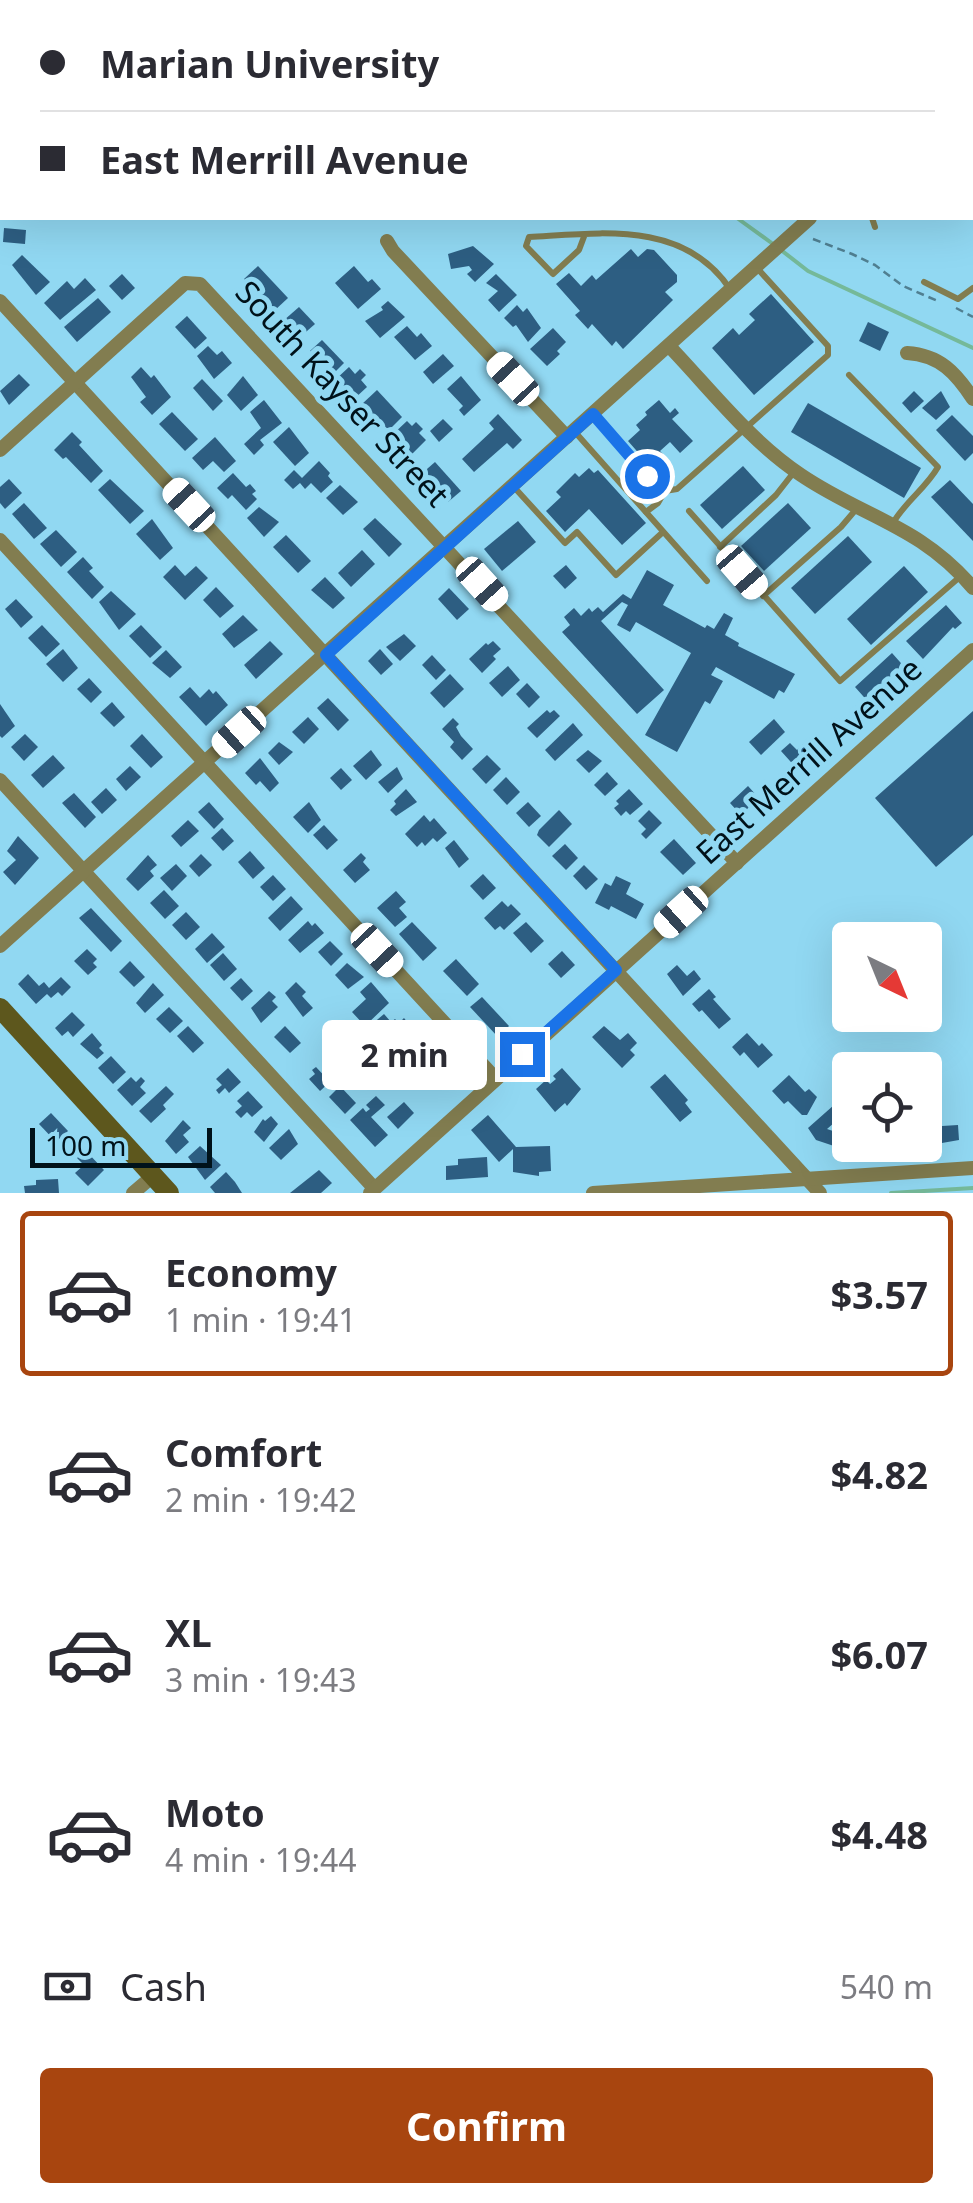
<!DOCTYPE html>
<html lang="en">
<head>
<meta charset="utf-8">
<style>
	:root { --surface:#fff; --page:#f7f7f7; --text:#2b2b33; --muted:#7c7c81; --line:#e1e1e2; --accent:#a8450f }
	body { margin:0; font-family:"Noto Sans",sans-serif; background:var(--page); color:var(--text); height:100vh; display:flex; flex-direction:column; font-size:38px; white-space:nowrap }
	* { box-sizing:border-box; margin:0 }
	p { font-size:32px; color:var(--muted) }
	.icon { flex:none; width:55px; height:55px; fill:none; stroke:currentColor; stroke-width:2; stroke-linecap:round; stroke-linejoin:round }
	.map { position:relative; height:1193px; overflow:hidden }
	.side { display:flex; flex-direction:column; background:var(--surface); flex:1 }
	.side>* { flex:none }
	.banner { position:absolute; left:0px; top:0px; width:975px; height:220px; box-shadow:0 10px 40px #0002; display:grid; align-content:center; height:220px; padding:0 40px; background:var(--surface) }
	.needle { width:65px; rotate:137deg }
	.fabs { position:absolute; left:832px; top:922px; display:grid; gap:20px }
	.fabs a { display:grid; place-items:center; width:110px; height:110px; border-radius:10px; background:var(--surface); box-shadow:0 10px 40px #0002; font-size:50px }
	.scale { position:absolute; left:30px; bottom:25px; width:182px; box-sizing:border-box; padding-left:10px; border:5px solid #00121a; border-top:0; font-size:28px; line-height:35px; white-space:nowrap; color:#00121a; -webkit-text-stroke:8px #91d8f2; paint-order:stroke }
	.end { position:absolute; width:45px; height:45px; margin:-22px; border:12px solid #1a73e8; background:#fff; box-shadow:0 0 0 5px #fff }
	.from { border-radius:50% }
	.bubble { position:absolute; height:70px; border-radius:10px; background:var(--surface); box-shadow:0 10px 40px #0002; font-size:32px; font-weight:700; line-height:70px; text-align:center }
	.car { position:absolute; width:30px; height:60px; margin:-30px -15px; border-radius:12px; box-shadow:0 0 8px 2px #0007; background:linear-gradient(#fff 24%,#345 0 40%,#fff 0 76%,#345 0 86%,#fff 0) }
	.banner b { display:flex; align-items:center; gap:35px; height:95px; font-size:38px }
	.banner b+b { border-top:2px solid var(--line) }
	.banner i { width:25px; height:25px; background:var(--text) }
	ul { padding:18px 0 0; list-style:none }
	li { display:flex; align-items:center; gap:30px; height:165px; margin:0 20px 15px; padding:0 20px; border:5px solid transparent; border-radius:10px }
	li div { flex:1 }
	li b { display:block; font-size:38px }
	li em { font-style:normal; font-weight:700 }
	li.current { border-color:var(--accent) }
	li>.icon { width:90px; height:90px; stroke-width:1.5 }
	.pay { display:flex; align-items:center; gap:25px; height:110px; padding:0 40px; font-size:38px }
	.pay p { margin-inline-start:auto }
	.primary-button { display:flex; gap:20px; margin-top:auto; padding:20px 40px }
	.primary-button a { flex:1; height:115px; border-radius:10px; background:var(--accent); color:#fff; font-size:40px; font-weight:700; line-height:115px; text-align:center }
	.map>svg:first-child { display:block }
</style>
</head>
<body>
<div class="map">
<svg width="973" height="1193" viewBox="0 0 973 1193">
	<rect width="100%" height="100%" fill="#91d8f2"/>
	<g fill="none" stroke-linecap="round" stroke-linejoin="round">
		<g stroke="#75b999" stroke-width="4">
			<polyline points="0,202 2,202"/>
			<polyline points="737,218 773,244"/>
			<polyline points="781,250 808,271 973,348"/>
			<polyline points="891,1193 973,1188"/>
		</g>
	</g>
	<g fill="#2d5e82">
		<polygon points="4,228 26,230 25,244 3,242"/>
		<polygon points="473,246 494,264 475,282 467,274 472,270 469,266 451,269 448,254"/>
		<polygon points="631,249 638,257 647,249 654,250 677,275 677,282 665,292 673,300 623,349 616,341 612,346 592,324 588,329 575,315 580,311 556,284 569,273 581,286 592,275 596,280"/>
		<polygon points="22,255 50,282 36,295 12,265"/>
		<polygon points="258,266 288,298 274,311 244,279"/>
		<polygon points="354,266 368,282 372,279 381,289 358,309 335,283"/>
		<polygon points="122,274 135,288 122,300 109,286"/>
		<polygon points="496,274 517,295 499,312 488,300 498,291 486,283"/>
		<polygon points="85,278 96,290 60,320 44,303 67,281 74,289"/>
		<polygon points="771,294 814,342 754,395 712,348 733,328 739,335 755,320 749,314"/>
		<polygon points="98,298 111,312 77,342 64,327"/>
		<polygon points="388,301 405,317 380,338 365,321 383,310 381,307"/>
		<polygon points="517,305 523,312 527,308 541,328 528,342 516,325 513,327 504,318"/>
		<polygon points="299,307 315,324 299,338 283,321"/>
		<polygon points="187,316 207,338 195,349 175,327"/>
		<polygon points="868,322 889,332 880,351 859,341"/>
		<polygon points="407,326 417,337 421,333 432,346 415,360 394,337"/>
		<polygon points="553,328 566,342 557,351 560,354 547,366 530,349"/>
		<polygon points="322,340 344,363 332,375 310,351"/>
		<polygon points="208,346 217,355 222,351 232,363 214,379 197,356"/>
		<polygon points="443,354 454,366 433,384 423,372"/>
		<polygon points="141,367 151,378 154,375 171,397 152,415 140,402 146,397 131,377"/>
		<polygon points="349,367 355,374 360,369 366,375 361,380 367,387 354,399 335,380"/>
		<polygon points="19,374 30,385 9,405 0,391"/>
		<polygon points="243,376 258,395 241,411 227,395"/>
		<polygon points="461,376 481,400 464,416 459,410 463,406 447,389"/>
		<polygon points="202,379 223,401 213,411 193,388"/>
		<polygon points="377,390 402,417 389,430 361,405"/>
		<polygon points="914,391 924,401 911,413 902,403"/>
		<polygon points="941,391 950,407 936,420 922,408"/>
		<polygon points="264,400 282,423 260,440 264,445 254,455 244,444 261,428 250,412"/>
		<polygon points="659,400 670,413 675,408 679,413 672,419 693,441 680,453 670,442 660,451 670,462 657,474 628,441 640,430 636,425 647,415 645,412"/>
		<polygon points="808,403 921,468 904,498 791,432"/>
		<polygon points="172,412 198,439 185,451 159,424"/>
		<polygon points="498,414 522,440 513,449 507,443 474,472 462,459 494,429 489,423"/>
		<polygon points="952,415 973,436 973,453 965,461 936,430"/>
		<polygon points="443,419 453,429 439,442 430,431"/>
		<polygon points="407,421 412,426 416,422 423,429 419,433 426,440 411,455 392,435"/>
		<polygon points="289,427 309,453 295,466 273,442"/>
		<polygon points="72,432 82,442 79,445 103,471 91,483 66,457 63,459 54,450"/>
		<polygon points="215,437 236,461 224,472 213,461 203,470 192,458"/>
		<polygon points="319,461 330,473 328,476 333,482 321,493 311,483 305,489 300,483 293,489 284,480 294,470 302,478"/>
		<polygon points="435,462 461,491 448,502 426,478 427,469"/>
		<polygon points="743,466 765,490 722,529 700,505"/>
		<polygon points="589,468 594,473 598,470 646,523 622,545 589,509 565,532 546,511 561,497 556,492 575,473 579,477"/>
		<polygon points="233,473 246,487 250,484 256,491 252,494 257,499 246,510 232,495 228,499 217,488"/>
		<polygon points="9,479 22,493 5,509 0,503 0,487"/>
		<polygon points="110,479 144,511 130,524 98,490"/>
		<polygon points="950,480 973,504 973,541 931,497"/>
		<polygon points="340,485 358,502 343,515 326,498"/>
		<polygon points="24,503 47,528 34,539 12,514"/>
		<polygon points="788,503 811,528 764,571 741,546"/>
		<polygon points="259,507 279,522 264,537 247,518"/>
		<polygon points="375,518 402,544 389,557 363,529"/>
		<polygon points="152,519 173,548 160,560 136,534"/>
		<polygon points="518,521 536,542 502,571 484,549"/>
		<polygon points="56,530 77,552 61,567 40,544"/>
		<polygon points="286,535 311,561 298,573 273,547"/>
		<polygon points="848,536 872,562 815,614 791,588"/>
		<polygon points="362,550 375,564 351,587 338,573"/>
		<polygon points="83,557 93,568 89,571 104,587 92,599 67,572"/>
		<polygon points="175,565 185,576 196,566 208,578 185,600 163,577"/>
		<polygon points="566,565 577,578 565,589 553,576"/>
		<polygon points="904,566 928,592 871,645 847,619"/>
		<polygon points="647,570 674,585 663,605 705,628 707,625 714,629 724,613 733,618 725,635 739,643 738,646 795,674 784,693 779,690 774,699 716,667 711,675 723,681 710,704 705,701 677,752 645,735 691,653 636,622 630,632 617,625 628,605 622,602 601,621 664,690 637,714 562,632 570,625 564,617 574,608 581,616 589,608 592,612 598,607 603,612 623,594 631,599"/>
		<polygon points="325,577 345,598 333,609 311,590"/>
		<polygon points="216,587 234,606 220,618 203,600"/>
		<polygon points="449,588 469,609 457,620 438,599"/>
		<polygon points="111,591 136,614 119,630 99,602"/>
		<polygon points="16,599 33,617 21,628 5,609"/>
		<polygon points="946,605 962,623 955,629 953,627 923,659 906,641"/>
		<polygon points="243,615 258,630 234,648 222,634"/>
		<polygon points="42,625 60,644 46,657 28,638"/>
		<polygon points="141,625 162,647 150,658 129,636"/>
		<polygon points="404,634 416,646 400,661 386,647"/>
		<polygon points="270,641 283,654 256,679 244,665"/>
		<polygon points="493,641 501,649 493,656 496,659 482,673 469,659 486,643 488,645"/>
		<polygon points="63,649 78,668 63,682 46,664"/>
		<polygon points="380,649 393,664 381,675 368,661"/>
		<polygon points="166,650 182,667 170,678 152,663"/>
		<polygon points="892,653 908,671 901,677 899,675 875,697 877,699 871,705 855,687"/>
		<polygon points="432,655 446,670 436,680 422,665"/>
		<polygon points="508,666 520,680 502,697 489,683"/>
		<polygon points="450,674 464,689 444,708 430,693"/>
		<polygon points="89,678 102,692 91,703 77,689"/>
		<polygon points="527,683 540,697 529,708 516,694"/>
		<polygon points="190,687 200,698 209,689 213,694 216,691 228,705 206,726 179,697"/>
		<polygon points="328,698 349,720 338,731 317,708"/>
		<polygon points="112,702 125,717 114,727 100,713"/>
		<polygon points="0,704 15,726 2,738 0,736"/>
		<polygon points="547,710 550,713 554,710 560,716 537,738 527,728"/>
		<polygon points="973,711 973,835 936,867 875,798"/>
		<polygon points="308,717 319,729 304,744 292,732"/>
		<polygon points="453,718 459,724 456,727 461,736 473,749 462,760 450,747 454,742 442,729"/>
		<polygon points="774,719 785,732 761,755 749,742"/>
		<polygon points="573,723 583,735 555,761 545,750"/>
		<polygon points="25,734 38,747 24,761 11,747"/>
		<polygon points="142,734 163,757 151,768 130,746"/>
		<polygon points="813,735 824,747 799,771 781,751 790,743 797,750"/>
		<polygon points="279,742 293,752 279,765 268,753"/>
		<polygon points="371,750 382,765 366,780 353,766"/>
		<polygon points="588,750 602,761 589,773 576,760"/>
		<polygon points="53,755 65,768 43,788 31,775"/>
		<polygon points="487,755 501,769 486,784 472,769"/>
		<polygon points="260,758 279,783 270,792 260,781 256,785 245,773"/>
		<polygon points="130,766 141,777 126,791 116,779"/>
		<polygon points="397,767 403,779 388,793 378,782"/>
		<polygon points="341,768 352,780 341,790 330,778"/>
		<polygon points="607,772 618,784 605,796 594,785"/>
		<polygon points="506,777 520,792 507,805 493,790"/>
		<polygon points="748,786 757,796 745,812 742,810 739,813 730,803"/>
		<polygon points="106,788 117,800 102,814 91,802"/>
		<polygon points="406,789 417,802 396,816 390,810 396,804 394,801"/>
		<polygon points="629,789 643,804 630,815 626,811 621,816 614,808 619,804 616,801"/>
		<polygon points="74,793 96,817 85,828 62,803"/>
		<polygon points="209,802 224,819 214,829 198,812"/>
		<polygon points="309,802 321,820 308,833 293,817"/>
		<polygon points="528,802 541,816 529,827 516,813"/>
		<polygon points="559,810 572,824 549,847 537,835 539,830"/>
		<polygon points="649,810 662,823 646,839 641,834 646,829 638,821"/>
		<polygon points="424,815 430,822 434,818 447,833 437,842 433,838 425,846 422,842 417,847 405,834"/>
		<polygon points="188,820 199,831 181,847 171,836"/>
		<polygon points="324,825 338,840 327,850 313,835"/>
		<polygon points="222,828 234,841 223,851 211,838"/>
		<polygon points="18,836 39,858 15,885 3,872 16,860 7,851"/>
		<polygon points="674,839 696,863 683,875 660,852"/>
		<polygon points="454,840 469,859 459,868 445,848"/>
		<polygon points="565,844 578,858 566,870 552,856"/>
		<polygon points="250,851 265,868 253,879 238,862"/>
		<polygon points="361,853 366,858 363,862 370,870 355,883 343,870"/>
		<polygon points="201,854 212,865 199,877 189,866"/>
		<polygon points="148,855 157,865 150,871 154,876 138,891 126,879"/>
		<polygon points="176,864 187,876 172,891 160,878"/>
		<polygon points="584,865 598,879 586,890 573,876"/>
		<polygon points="483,874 496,888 483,900 470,886"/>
		<polygon points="273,875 286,889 273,901 260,887"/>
		<polygon points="616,876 631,883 626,894 644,904 636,919 611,906 609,910 595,903 605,883 611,886"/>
		<polygon points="164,890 179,906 165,919 150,903"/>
		<polygon points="396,891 406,902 399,908 407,917 395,927 377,908"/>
		<polygon points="291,896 303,909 280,931 268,918"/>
		<polygon points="502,901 508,907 511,904 521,914 504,930 500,926 495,930 484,918"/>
		<polygon points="91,908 122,941 111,952 79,918"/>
		<polygon points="186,912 200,927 186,940 172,925"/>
		<polygon points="308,921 312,926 315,923 324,933 300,953 288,940"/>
		<polygon points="412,922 437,948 423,961 399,934"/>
		<polygon points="526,922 544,941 531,953 513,933"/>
		<polygon points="212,933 225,947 207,963 195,949"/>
		<polygon points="330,941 343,954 331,966 318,952"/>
		<polygon points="87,949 97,959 93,963 97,967 88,975 74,961"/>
		<polygon points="562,951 575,965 561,978 548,964"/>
		<polygon points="223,953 237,969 224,981 210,965"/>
		<polygon points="456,959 479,984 467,996 443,971"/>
		<polygon points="130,961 145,977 134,987 119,972"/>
		<polygon points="347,963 364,977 348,989 335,975"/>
		<polygon points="677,965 687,976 694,970 701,979 683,996 667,974"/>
		<polygon points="28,974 39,986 44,982 49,988 61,977 71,987 62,996 58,992 51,998 47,994 36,1004 18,984"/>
		<polygon points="241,978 253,991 242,1001 230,988"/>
		<polygon points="296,982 306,992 302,996 313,1008 303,1017 285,993"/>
		<polygon points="371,982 389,1003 365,1026 352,1012 366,999 360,992"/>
		<polygon points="153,983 164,995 145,1013 136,1003"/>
		<polygon points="709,989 716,997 713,999 731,1019 719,1029 702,1010 699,1012 692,1004"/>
		<polygon points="269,991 276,997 272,1001 278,1007 261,1023 251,1008"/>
		<polygon points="482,997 509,1026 498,1037 470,1007"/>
		<polygon points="169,1007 183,1021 170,1033 156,1019"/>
		<polygon points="72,1012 85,1025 73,1037 68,1031 62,1036 55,1028"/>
		<polygon points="384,1014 391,1022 395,1019 399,1023 404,1018 420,1038 407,1048 389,1026 380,1034 371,1025"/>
		<polygon points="188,1026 204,1043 193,1053 177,1036"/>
		<polygon points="285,1026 301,1043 290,1053 274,1037"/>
		<polygon points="604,1026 620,1040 628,1033 637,1043 630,1050 635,1055 622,1068 592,1037"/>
		<polygon points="92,1033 102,1045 99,1048 104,1053 97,1059 80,1044"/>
		<polygon points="747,1033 759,1046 762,1043 773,1055 758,1068 744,1052 740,1056 732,1047"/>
		<polygon points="111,1056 126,1072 113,1084 98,1068"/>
		<polygon points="443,1062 456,1075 440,1090 427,1077"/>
		<polygon points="316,1067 330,1082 320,1091 309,1079 315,1074 312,1070"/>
		<polygon points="228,1068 241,1082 229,1093 225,1088 219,1094 216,1090 222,1085 216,1079"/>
		<polygon points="562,1068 581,1089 567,1106 565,1103 555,1112 536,1089 546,1080 550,1084 556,1079 553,1076"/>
		<polygon points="665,1074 688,1100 685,1103 692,1112 680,1122 650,1087"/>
		<polygon points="789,1075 805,1092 809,1089 817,1097 807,1115 802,1115 788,1101 784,1104 772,1091"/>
		<polygon points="131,1077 136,1082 141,1077 145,1081 140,1087 146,1093 132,1106 117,1090"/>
		<polygon points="166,1086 174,1094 163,1105 166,1109 151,1123 139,1111"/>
		<polygon points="340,1086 356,1103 345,1114 329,1097"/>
		<polygon points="248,1091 263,1107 252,1117 247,1112 241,1118 235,1112 242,1106 237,1101"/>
		<polygon points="376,1096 385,1105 371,1117 388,1135 375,1147 350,1120 363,1108 366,1112 370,1109 366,1105"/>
		<polygon points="404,1102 414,1113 398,1129 387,1117"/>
		<polygon points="834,1105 843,1115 827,1129 839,1133 834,1146 816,1140 808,1128"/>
		<polygon points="51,1113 68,1131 56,1142 39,1124"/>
		<polygon points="488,1115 516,1147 550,1146 551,1171 539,1172 539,1176 513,1172 513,1149 499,1162 471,1130"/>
		<polygon points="271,1116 278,1124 264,1142 254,1132 263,1119 265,1121"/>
		<polygon points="941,1118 942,1126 958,1125 959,1140 925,1146 927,1120"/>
		<polygon points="183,1120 191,1128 183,1135 189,1142 176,1154 165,1141"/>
		<polygon points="289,1129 298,1144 281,1160 269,1148"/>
		<polygon points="200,1146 221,1165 205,1180 188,1157"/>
		<polygon points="86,1151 104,1170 88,1186 75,1173 84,1165 77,1158"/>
		<polygon points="487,1157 488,1177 446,1180 446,1166 458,1165 458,1159"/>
		<polygon points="319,1170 332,1183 321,1193 290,1193"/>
		<polygon points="226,1172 235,1182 242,1193 215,1193 210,1187"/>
		<polygon points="58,1179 59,1193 25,1193 24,1186 36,1185 36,1180"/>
	</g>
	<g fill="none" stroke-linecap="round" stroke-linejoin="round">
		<g stroke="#507f91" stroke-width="2.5" stroke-dasharray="8 5" stroke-linecap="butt">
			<polyline points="513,2 516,0"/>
			<polyline points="813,239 852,254 875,265 903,286 940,302"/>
			<polyline points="956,308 973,317"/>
		</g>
		<g stroke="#827d50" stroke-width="6">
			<polyline points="618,2 621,0"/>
			<polyline points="972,124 973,124"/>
			<polyline points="972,190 973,191"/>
			<polyline points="872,218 875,227"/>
			<path d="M585,234l-6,16 -26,24 -27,-28 3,-9c72,-4 155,-17 201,52"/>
			<polyline points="924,282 958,299 973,288"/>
			<path d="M849,375l89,92c-12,21 -33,35 -45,56"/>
			<polyline points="595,416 651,480 665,491"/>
			<polyline points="575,432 707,581"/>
			<polyline points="513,486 565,543 577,532 616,575 663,532"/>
			<polyline points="689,511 840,681 962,575"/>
			<polyline points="646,512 658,503 665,491 677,489 828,355 828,346 757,268"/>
			<polyline points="720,547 776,495 794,472"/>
			<polyline points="763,596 841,527 858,507"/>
		</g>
		<g stroke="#827d50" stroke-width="14">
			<polyline points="185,2 188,0"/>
			<polyline points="972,66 973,65"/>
			<polyline points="972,88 973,88"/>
			<polyline points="0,166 2,164"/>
			<polyline points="387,241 393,251 567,437"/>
			<polyline points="0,301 820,1193"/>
			<path d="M669,346c42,44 81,95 132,129 62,42 120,51 172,113"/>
			<path d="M907,353c33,2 49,20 66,46"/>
			<polyline points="0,450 185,283 200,284 737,863"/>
			<polyline points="0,540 495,1078"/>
			<polyline points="0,780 374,1188"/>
			<polyline points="0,946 810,218"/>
			<polyline points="133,1193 153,1176"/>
			<polyline points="370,1193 973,650"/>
			<polyline points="593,1193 973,1168"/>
		</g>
		<polyline stroke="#5d571d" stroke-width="20" points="0,1008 169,1193"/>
	</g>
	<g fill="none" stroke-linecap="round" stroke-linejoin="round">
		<polyline stroke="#1a73e8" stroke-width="12" points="522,1054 616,970 326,655 593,414 647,476"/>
	</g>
	<g text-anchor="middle" stroke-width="10" stroke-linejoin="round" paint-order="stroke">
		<g font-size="32" fill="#00121a" stroke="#91d8f2">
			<text transform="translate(342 394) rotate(47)" y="11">South Kayser Street</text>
			<text transform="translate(809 761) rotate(-42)" y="11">East Merrill Avenue</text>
		</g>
	</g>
</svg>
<div class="fabs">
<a><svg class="needle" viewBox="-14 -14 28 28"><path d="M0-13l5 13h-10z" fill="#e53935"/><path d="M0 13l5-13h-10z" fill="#7c7c81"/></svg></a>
<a><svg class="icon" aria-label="locate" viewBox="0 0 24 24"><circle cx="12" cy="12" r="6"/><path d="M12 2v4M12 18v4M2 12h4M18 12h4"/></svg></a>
</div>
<div class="scale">100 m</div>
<i class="end from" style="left:647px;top:476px"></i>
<i class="end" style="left:522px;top:1054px"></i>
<div class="bubble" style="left:322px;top:1020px;width:165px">2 min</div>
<i class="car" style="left:513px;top:379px;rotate:317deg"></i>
<i class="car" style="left:189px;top:505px;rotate:317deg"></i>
<i class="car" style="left:742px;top:572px;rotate:139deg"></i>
<i class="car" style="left:482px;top:584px;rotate:138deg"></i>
<i class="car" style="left:239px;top:732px;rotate:228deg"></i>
<i class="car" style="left:681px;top:912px;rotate:228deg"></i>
<i class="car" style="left:377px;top:950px;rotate:137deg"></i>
<div class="banner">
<b><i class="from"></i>Marian University</b>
<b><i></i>East Merrill Avenue</b>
</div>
</div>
<section class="side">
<ul>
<li class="current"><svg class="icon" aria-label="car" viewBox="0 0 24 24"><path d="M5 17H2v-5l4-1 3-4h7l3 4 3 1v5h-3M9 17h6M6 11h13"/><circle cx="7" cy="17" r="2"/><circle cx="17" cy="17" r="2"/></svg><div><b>Economy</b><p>1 min · 19:41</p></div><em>$3.57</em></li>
<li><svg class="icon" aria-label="car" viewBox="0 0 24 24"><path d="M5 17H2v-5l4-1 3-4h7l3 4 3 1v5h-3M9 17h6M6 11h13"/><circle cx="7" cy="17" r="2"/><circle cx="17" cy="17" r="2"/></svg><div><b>Comfort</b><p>2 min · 19:42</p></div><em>$4.82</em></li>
<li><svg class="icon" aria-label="car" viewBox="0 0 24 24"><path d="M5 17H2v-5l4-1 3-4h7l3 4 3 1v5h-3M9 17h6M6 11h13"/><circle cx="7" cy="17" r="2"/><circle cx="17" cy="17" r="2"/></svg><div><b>XL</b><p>3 min · 19:43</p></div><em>$6.07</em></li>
<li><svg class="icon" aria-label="car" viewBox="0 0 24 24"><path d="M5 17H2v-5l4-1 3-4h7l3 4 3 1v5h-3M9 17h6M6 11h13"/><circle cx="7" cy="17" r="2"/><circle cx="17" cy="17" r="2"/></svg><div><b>Moto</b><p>4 min · 19:44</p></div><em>$4.48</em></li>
</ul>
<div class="pay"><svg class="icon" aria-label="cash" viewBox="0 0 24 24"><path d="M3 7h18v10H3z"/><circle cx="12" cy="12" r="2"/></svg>Cash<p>540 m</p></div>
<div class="primary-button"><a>Confirm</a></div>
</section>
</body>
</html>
